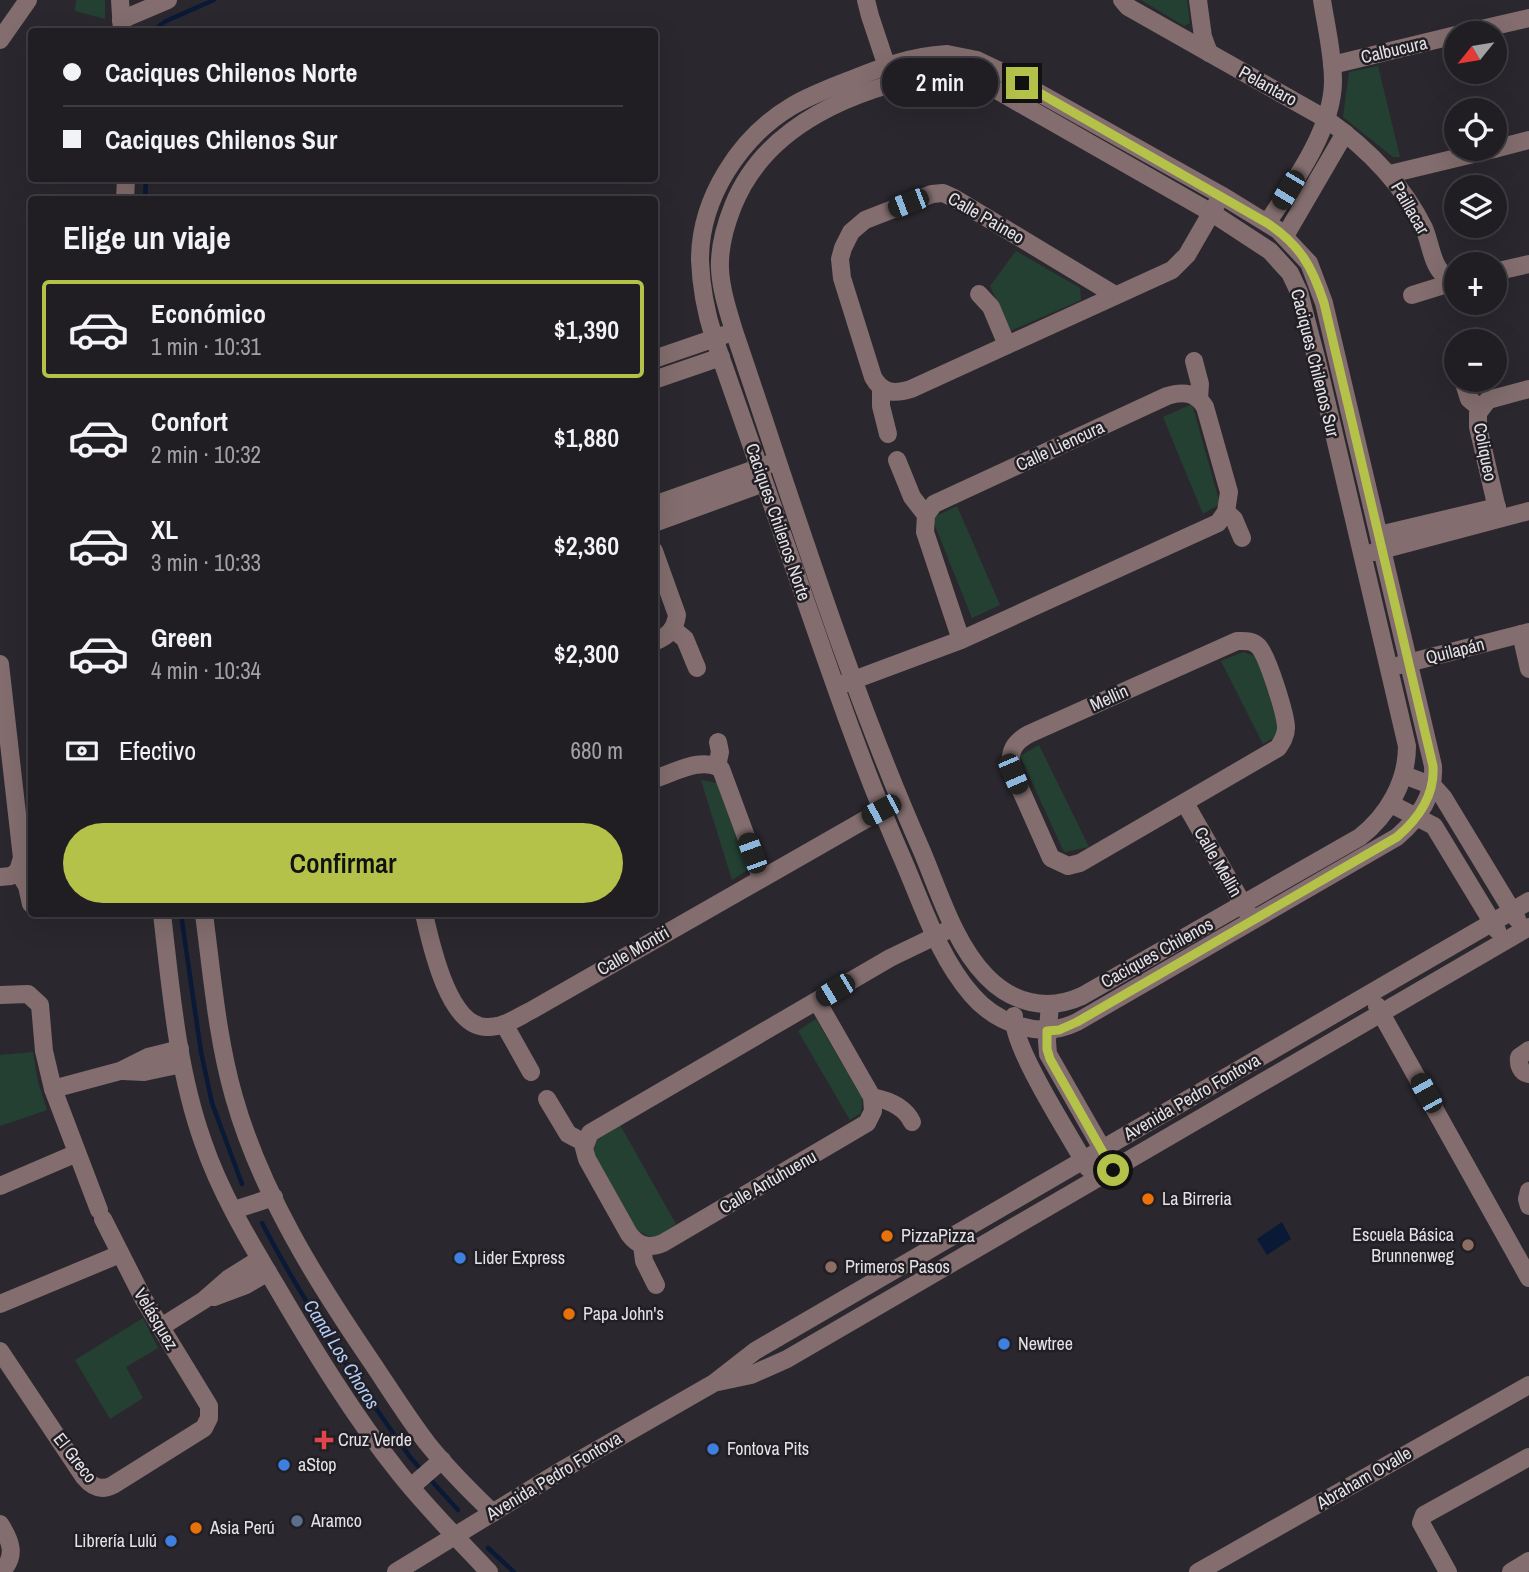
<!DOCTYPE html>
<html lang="es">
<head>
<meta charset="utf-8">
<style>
	:root { --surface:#201e22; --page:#28272a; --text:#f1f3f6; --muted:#a2a2a5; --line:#3d3c40; --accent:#b4c24a }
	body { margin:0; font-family:"Archivo Narrow",sans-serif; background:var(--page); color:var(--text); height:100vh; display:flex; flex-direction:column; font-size:26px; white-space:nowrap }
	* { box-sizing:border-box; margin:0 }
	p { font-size:23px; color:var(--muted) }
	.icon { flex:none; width:38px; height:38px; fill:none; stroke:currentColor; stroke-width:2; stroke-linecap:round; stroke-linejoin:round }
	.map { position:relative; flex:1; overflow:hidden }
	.side { position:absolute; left:28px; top:196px; width:630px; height:721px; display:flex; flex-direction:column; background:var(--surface); border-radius:7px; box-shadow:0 7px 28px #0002,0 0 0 2px var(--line) }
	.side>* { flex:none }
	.guide { position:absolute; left:28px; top:28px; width:630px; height:154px; border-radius:7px; box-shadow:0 7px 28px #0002,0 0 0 2px var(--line); display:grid; align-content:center; height:154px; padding:0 35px; background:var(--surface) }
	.needle { width:46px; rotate:240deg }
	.controls { position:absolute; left:1444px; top:21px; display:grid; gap:14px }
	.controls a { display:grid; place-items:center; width:63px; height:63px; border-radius:50%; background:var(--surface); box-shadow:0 7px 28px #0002,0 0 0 2px var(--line); font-size:35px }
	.end { position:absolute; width:32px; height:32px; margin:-16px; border:9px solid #b4c24a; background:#111; box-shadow:0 0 0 4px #111 }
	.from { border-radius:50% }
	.bubble { position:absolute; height:49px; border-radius:24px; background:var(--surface); box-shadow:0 7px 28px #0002,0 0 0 2px var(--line); font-size:23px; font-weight:600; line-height:49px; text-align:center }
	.car { position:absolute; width:21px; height:42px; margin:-21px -10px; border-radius:9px; box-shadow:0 0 5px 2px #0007; background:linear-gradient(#222 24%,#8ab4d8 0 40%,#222 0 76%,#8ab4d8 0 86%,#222 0) }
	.guide b { display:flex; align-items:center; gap:24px; height:66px; font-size:26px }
	.guide b+b { border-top:2px solid var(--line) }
	.guide i { width:18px; height:18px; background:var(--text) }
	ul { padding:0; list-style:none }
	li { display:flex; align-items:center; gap:21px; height:98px; margin:0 14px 10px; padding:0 21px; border:4px solid transparent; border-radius:7px }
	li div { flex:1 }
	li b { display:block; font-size:26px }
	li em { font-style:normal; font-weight:600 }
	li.selected { border-color:var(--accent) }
	li>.icon { width:63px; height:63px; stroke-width:1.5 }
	h2 { padding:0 35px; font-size:32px; line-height:84px }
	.pay { display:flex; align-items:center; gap:18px; height:77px; padding:0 35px; font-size:26px }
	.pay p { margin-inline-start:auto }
	.primary-button { display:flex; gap:14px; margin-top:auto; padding:14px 35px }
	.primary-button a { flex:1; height:80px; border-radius:42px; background:var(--accent); color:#111; font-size:28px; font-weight:600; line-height:80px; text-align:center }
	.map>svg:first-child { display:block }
</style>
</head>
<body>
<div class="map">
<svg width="1529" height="1572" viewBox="0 0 1529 1572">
	<rect width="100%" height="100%" fill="#2a282e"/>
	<g fill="#244033">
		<polygon points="76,0 105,0 105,19 75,11"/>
		<polygon points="1141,0 1187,0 1190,23 1184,26"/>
		<polygon points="1378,66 1400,157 1393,157 1343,117 1349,72"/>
		<polygon points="1016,251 1080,288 1081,300 1010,331 990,286"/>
		<polygon points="1192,404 1220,504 1203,514 1163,417"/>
		<polygon points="957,506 1000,605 972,618 932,518"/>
		<polygon points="1243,652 1257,657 1279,728 1277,736 1263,744 1221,661"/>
		<polygon points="1039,745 1089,847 1064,852 1020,756"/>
		<polygon points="701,780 717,783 749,869 732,880"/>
		<polygon points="816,1019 862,1098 861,1113 850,1120 798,1031"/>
		<polygon points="33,1052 38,1082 47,1110 0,1126 0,1055"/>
		<polygon points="620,1125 676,1224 655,1239 636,1230 591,1150 598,1139"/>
		<polygon points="143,1318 158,1348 126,1367 143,1398 110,1419 75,1360"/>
	</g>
	<polygon fill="#0a1936" points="1282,1222 1291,1239 1267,1255 1257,1239"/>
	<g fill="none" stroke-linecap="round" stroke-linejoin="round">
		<g stroke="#0a1936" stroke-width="4.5">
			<polyline points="151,32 166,21 214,0"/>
			<polyline points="145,200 146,178"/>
			<polyline points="181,914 201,1052 212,1103 242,1184"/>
			<path d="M262,1223c43,82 94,158 148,234l13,15"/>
			<polyline points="429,1478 458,1510"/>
			<polyline points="488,1548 514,1572"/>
		</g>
		<g stroke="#836d6e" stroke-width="18">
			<polyline points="120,0 122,31"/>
			<polyline points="866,0 870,16 889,73"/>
			<path d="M1122,0l6,7 198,112c41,29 76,64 98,109 8,18 8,49 32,52"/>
			<polyline points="1198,0 1203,37 1209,53"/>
			<polyline points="121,20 168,0"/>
			<polyline points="1464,33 1529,18"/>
			<polyline points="0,40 28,0"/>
			<path d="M947,54l30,6 23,11 221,124 57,35 31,33 15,40 109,463c2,29 -15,53 -36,71l-320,185c-36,18 -80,2 -105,-27 -35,-40 -51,-95 -72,-142 -39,-90 -70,-182 -102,-274 -28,-80 -56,-160 -84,-241 -8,-25 -13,-51 -14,-78 0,-62 40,-123 92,-154 17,-10 35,-17 53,-24 34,-14 65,-26 102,-28z"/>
			<polyline points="1332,65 1456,35"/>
			<path d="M939,73l32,4 22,11 219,125 58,38 20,22 9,19 18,69 90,385c0,36 -19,69 -47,91l-278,159c-35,16 -70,7 -96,-20 -32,-33 -47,-85 -65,-127 -74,-168 -128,-345 -187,-518 -6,-20 -13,-41 -14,-62 -1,-22 5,-43 13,-63 33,-83 124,-118 206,-133z"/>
			<polyline points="1494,149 1529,140"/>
			<polyline points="1390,174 1494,149"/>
			<polyline points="125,200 126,178"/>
			<path d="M1267,223c26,-39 66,-94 66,-142 0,-27 -7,-55 -11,-81"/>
			<polyline points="1285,236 1345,133"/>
			<polyline points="1494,272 1529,264"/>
			<polyline points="979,294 991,307 1007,345"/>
			<path d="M1115,295l-161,-97 -11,-5 -11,1 -67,26 -14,12 -8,16 -3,11 2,19 31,99c9,17 22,17 38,12l261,-119 15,-15 30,-52"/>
			<polyline points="1412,295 1441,286 1448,278"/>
			<polyline points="654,359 724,335"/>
			<polyline points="1194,361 1200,384 1199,399"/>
			<polyline points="654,380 721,357"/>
			<polyline points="1463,380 1469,399 1480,408"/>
			<polyline points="881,388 881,406 888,434"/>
			<polyline points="897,460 912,497 926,515"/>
			<polyline points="654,505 769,464"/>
			<polyline points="1226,512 1234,519 1242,538"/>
			<polyline points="1499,517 1478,427 1478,413 1488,400 1529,389"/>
			<polyline points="654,523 764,483"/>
			<polyline points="1379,535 1497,507"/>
			<path d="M654,551l23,64c-2,15 -9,21 -23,27"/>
			<polyline points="1374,552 1529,511"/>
			<polyline points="673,629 685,639 697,668"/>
			<polyline points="1521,634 1529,669"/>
			<path d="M1237,641c8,0 15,-1 21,5 9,8 28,69 28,82 0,8 -4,14 -8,20l-198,115 -12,3 -17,-8 -40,-90c-2,-17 3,-26 18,-34z"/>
			<polyline points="0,664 22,858 18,871"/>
			<polyline points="1400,665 1529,632"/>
			<path d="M843,684l118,-44 257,-117 8,-11 3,-20 -24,-85c-9,-15 -22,-16 -38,-11l-233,108 -8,11 -1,17 36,108"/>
			<polyline points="717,766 720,752 718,742"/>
			<polyline points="1404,775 1433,786 1443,797 1517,919"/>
			<path d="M654,779c20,-6 48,-23 67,-10l40,108"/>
			<polyline points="1185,803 1249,915"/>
			<polyline points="1391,804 1434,826 1497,930"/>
			<polyline points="18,871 27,886 31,904"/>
			<polyline points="0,877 11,876 18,871"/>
			<path d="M162,914c9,76 15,155 41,228 17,50 45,97 72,142 38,65 78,131 125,190 27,34 59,66 89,98"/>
			<path d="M204,914c8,60 13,124 30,183 27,96 83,185 139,267 18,27 35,54 54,79 20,25 43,48 66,70"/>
			<path d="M424,914c7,30 24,112 62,113 17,1 32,-10 46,-17l357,-204"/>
			<polyline points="0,995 28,994 40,1005 44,1051 53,1089 99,1210"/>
			<path d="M817,1001l55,96 1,14 -6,12 -204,120c-14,6 -25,3 -34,-9l-42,-75 -3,-11 6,-15 300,-175 56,-27"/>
			<polyline points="1050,1004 1047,1041 1048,1054 1108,1159"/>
			<polyline points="1377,1006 1529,1278"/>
			<path d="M1014,1016c-4,28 57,122 74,152"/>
			<polyline points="504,1024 531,1072"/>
			<path d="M1529,1050l-10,7c-1,8 2,16 10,17"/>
			<polyline points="123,1071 144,1072 182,1064"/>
			<polyline points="53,1089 120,1071 148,1057 180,1049"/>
			<path d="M872,1097c16,3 33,10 40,25"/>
			<polyline points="547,1099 568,1134 585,1143"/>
			<polyline points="0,1186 77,1153"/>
			<polyline points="1529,1191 1527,1199 1529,1206"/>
			<polyline points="234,1210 274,1197"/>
			<polyline points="642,1245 644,1261 656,1285"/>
			<polyline points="214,1297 246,1285 268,1272"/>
			<polyline points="0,1304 120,1254"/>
			<polyline points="161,1327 204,1300 228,1279 260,1259"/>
			<path d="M0,1351l84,126c8,10 17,14 29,8l91,-57 5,-10v-12l-66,-108 -40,-79"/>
			<polyline points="718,1382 751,1375 787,1359 1529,927"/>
			<polyline points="411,1487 442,1460"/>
			<path d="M0,1524c11,17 17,32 1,48"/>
			<polyline points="396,1572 564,1469 714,1383 755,1351 1529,901"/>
			<polyline points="1198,1572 1529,1385"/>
			<polyline points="1448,1572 1421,1523 1424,1515 1529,1457"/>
			<polyline points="1511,1572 1529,1561"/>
		</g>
	</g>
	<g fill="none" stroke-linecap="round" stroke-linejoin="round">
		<path stroke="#b4c24a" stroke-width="9" d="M1022,83l245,140c33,22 45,43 57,80l109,463c2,29 -15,53 -36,71l-320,185 -18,8 -12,1v18l3,10 63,111"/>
	</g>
	<g fill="#e8710a" stroke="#211f24" stroke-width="2.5">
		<circle cx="1148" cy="1199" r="7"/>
		<circle cx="887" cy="1236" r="7"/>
		<circle cx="569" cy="1314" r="7"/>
		<circle cx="196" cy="1528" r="7"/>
	</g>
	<g fill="#8d6e63" stroke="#211f24" stroke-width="2.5">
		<circle cx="1468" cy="1245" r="7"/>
		<circle cx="831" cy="1267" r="7"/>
	</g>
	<g fill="#3f7fe0" stroke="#211f24" stroke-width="2.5">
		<circle cx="460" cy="1258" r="7"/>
		<circle cx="1004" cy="1344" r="7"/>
		<circle cx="713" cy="1449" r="7"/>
		<circle cx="284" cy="1465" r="7"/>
		<circle cx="171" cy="1541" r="7"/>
	</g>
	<path fill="#e0444e" stroke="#211f24" stroke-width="2.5" d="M320.5 1429.5h7v7h7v7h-7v7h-7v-7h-7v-7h7z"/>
	<circle fill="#5c6f8a" stroke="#211f24" stroke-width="2.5" cx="297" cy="1521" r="7"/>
	<g text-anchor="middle" stroke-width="5" stroke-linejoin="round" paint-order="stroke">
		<g font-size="18" fill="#e4e2e6" stroke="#211f24">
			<text transform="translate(1394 50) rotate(-13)" y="6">Calbucura</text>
			<text transform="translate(1268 86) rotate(29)" y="6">Pelantaro</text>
			<text transform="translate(1410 208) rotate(60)" y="6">Paillacar</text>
			<text transform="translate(986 218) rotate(30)" y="6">Calle Paineo</text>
			<text transform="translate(1315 363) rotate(76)" y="6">Caciques Chilenos Sur</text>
			<text transform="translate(1060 446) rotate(-25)" y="6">Calle Liencura</text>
			<text transform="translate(1485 452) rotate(79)" y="6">Coliqueo</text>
			<text transform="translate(778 522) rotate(71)" y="6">Caciques Chilenos Norte</text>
			<text transform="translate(1455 651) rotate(-14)" y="6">Quilapán</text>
			<text transform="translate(1109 698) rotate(-24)" y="6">Mellin</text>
			<text transform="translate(1218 862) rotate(60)" y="6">Calle Mellin</text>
			<text transform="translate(633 951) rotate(-30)" y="6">Calle Montri</text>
			<text transform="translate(1157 953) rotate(-29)" y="6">Caciques Chilenos</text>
			<text transform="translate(1192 1097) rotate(-30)" y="6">Avenida Pedro Fontova</text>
			<text transform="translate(768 1182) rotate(-30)" y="6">Calle Antuhuenu</text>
			<text transform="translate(156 1319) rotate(59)" y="6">Velásquez</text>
			<text transform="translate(75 1458) rotate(52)" y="6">El Greco</text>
			<text transform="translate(554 1476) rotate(-31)" y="6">Avenida Pedro Fontova</text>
			<text transform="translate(1364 1478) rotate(-30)" y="6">Abraham Ovalle</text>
		</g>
		<g font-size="18" fill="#e4e2e6" stroke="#211f24" text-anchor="start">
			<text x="1162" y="1205">La Birreria</text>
			<text x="1454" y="1241" text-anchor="end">Escuela Básica<tspan x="1454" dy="21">Brunnenweg</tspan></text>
			<text x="901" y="1242">PizzaPizza</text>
			<text x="474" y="1264">Lider Express</text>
			<text x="845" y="1273">Primeros Pasos</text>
			<text x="583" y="1320">Papa John's</text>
			<text x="1018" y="1350">Newtree</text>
			<text x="338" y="1446">Cruz Verde</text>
			<text x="727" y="1455">Fontova Pits</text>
			<text x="298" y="1471">aStop</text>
			<text x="311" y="1527">Aramco</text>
			<text x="210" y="1534">Asia Perú</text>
			<text x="157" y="1547" text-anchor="end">Librería Lulú</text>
		</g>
		<g font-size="19" font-style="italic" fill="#b3cdfc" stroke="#211f24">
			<text transform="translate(342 1354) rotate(58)" y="7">Canal Los Choros</text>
		</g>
	</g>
</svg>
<div class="controls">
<a><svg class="needle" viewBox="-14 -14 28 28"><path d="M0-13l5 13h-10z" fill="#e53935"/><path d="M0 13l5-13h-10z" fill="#a2a2a5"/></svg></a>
<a><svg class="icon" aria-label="locate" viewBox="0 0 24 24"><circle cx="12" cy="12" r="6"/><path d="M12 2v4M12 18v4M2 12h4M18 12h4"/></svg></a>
<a><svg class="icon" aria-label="layers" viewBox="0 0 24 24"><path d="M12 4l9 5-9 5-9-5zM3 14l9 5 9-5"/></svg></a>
<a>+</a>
<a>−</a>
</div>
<i class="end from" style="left:1113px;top:1170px"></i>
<i class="end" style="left:1022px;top:83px"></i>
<div class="bubble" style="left:882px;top:58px;width:116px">2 min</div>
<i class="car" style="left:1288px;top:190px;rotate:211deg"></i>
<i class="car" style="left:908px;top:203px;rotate:249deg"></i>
<i class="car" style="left:1013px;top:774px;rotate:157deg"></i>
<i class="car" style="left:881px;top:810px;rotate:242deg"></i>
<i class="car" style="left:752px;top:853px;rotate:340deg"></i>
<i class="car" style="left:835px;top:990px;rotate:239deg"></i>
<i class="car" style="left:1426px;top:1093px;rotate:331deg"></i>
<div class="guide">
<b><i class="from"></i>Caciques Chilenos Norte</b>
<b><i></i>Caciques Chilenos Sur</b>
</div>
<section class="side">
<h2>Elige un viaje</h2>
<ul>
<li class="selected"><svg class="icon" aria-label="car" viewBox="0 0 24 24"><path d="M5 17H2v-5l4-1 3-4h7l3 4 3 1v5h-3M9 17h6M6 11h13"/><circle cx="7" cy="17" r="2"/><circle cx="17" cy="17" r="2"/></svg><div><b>Económico</b><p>1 min · 10:31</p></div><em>$1,390</em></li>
<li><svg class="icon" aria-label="car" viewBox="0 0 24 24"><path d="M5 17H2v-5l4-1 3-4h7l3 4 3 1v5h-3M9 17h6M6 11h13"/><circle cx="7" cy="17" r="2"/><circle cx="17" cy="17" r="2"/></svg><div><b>Confort</b><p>2 min · 10:32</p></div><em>$1,880</em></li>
<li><svg class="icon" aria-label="car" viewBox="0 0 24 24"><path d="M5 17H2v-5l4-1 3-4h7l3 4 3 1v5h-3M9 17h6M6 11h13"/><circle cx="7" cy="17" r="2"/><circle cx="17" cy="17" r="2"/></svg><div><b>XL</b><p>3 min · 10:33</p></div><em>$2,360</em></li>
<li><svg class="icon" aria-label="car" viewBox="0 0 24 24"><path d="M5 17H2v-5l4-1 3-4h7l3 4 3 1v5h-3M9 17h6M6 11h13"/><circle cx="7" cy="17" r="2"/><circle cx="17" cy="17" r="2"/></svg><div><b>Green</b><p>4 min · 10:34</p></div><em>$2,300</em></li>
</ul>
<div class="pay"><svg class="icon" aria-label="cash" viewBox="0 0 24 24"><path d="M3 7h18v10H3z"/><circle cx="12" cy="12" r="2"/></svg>Efectivo<p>680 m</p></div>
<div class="primary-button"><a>Confirmar</a></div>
</section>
</div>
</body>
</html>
